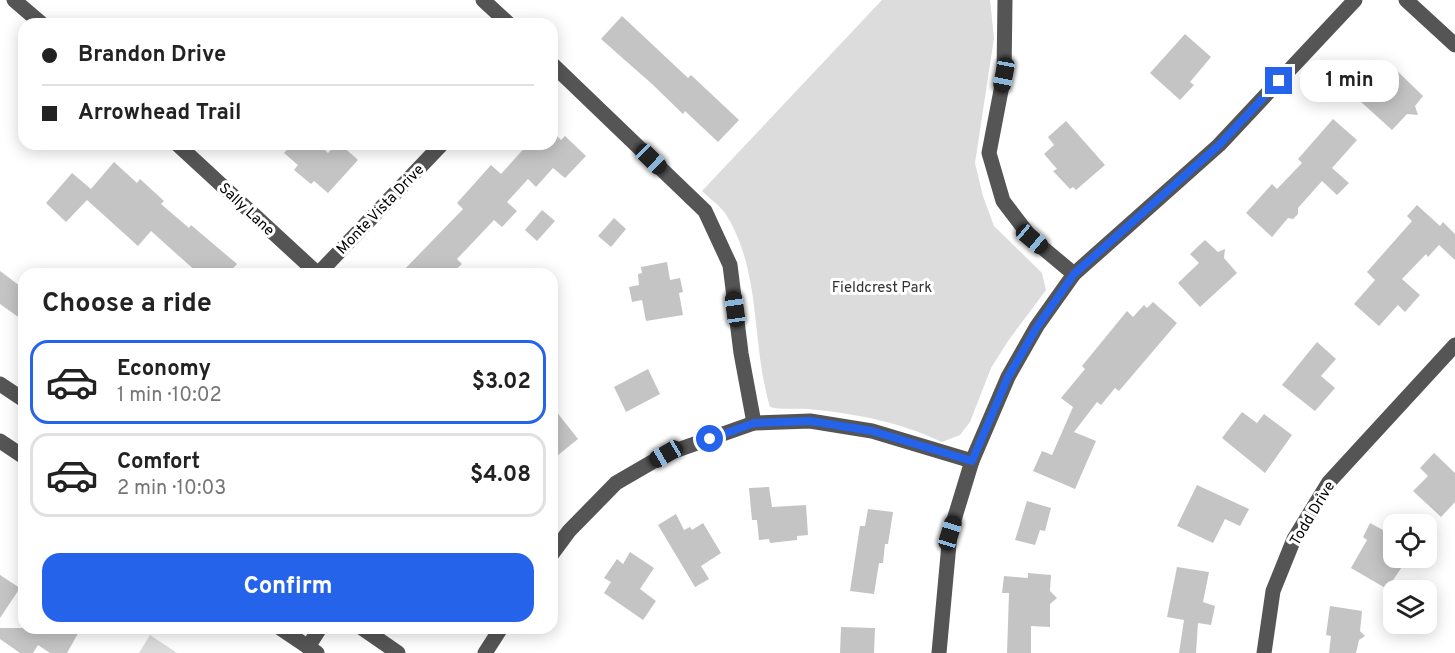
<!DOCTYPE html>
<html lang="en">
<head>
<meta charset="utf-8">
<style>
	:root { --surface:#fff; --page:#f6f6f6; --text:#222; --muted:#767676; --line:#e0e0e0; --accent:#2563eb }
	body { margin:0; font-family:Overpass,sans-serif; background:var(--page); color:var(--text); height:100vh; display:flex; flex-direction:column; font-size:22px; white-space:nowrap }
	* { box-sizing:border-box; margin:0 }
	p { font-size:20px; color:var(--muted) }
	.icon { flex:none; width:33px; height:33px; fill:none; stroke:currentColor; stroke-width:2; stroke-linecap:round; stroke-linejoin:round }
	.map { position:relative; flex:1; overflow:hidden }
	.sheet { position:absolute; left:18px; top:268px; width:540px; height:366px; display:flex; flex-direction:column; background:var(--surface); border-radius:18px; box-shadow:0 3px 15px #0003 }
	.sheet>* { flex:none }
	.guide { position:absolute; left:18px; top:18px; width:540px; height:132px; border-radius:18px; box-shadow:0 3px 15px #0003; display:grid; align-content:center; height:132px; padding:0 24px; background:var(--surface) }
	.buttons { position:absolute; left:1383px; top:514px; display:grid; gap:12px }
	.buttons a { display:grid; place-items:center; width:54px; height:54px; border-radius:12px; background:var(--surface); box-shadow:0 3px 15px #0003; font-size:30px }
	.end { position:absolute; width:27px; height:27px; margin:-14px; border:8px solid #2563eb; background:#fff; box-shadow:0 0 0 3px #fff }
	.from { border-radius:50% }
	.bubble { position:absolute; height:42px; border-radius:18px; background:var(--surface); box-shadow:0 3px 15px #0003; font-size:20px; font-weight:700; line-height:42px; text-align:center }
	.car { position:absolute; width:18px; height:36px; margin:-18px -9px; border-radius:8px; box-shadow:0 0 4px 2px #0007; background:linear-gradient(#222 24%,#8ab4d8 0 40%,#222 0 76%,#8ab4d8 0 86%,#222 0) }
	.guide b { display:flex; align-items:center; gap:21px; height:57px; font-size:22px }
	.guide b+b { border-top:2px solid var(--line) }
	.guide i { width:15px; height:15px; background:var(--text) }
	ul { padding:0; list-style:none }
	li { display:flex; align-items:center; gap:18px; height:84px; margin:0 12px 9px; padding:0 12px; border:3px solid var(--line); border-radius:18px }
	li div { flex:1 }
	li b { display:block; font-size:22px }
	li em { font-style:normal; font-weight:700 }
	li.current { border-color:var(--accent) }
	li>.icon { width:54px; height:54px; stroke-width:1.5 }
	h2 { padding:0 24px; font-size:27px; line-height:72px }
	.button { display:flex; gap:12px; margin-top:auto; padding:12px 24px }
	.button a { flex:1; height:69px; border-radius:18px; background:var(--accent); color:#fff; font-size:24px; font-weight:700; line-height:69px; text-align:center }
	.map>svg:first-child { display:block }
</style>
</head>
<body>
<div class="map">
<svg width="1455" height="653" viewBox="0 0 1455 653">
	<rect width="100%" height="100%" fill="#fff"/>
	<g fill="#dcdcdc">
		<path d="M882,0h108l4,38 -19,125 8,33 11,30 48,47 4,17 -38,51 -17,27 -21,54 -10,13 -18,7c-42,-20 -89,-29 -135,-33 -13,-1 -24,1 -37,-2 -19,-63 -8,-137 -45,-194 -6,-8 -16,-15 -23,-22z"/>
		<polygon points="150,635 177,653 139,653"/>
	</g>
	<g fill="#c4c4c4">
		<polygon points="622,16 688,78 691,75 739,120 718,142 685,111 683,114 652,84 601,39"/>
		<polygon points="1185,34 1211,57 1190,82 1194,85 1180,100 1150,73"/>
		<polygon points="1390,64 1423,96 1415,106 1418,115 1407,114 1392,130 1360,101 1381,78 1379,76"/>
		<polygon points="1333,119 1357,140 1332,168 1349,183 1337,195 1322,181 1298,208 1298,214 1293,219 1288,218 1272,237 1246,213 1272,184 1277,189 1302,163 1298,159"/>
		<polygon points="1066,121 1105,165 1076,190 1073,187 1070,189 1053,171 1057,169 1044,154 1054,145 1048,137"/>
		<polygon points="552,131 561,140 565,136 586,156 565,178 553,168 536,187 528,179 507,202 517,211 502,227 494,220 457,259 462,264 451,274 400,274 463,209 457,203 491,165 501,174 528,144 552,144"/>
		<polygon points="292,144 319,144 328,153 336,144 340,144 358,160 328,193 314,181 311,184 294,170 298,165 284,153"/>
		<polygon points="114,162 137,183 140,179 164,201 161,204 189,228 191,225 237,264 228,274 199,274 151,231 138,246 87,200 66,222 46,203 72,173 91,189"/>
		<polygon points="1417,205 1440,226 1443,222 1455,234 1455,260 1439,245 1428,257 1426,254 1402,279 1420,295 1405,312 1398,305 1379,326 1354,304 1375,280 1367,272 1412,221 1407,216"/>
		<polygon points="542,210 555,221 537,241 525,230"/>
		<polygon points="614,218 626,229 611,247 598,236"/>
		<polygon points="1205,240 1218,252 1225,249 1224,258 1237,273 1200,307 1178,283 1199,263 1190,254"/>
		<polygon points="667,262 670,280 680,278 683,292 679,293 683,315 646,321 642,300 632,302 629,287 639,285 638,274 642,273 641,267"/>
		<polygon points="0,271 24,289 24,321 0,304"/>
		<polygon points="1153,302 1177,323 1119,391 1115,388 1101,405 1097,402 1074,432 1096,441 1075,489 1033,471 1042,451 1052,455 1073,407 1061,398 1085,369 1082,366 1127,311 1133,317 1144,305 1147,308"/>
		<polygon points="1317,342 1336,359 1321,376 1335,388 1315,411 1282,385"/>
		<polygon points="648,369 660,394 626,412 614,387"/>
		<polygon points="552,406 578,439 552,460"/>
		<polygon points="1242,412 1257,423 1264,414 1292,435 1265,473 1222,438"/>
		<polygon points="1434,453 1455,473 1455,502 1441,517 1413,491 1428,476 1420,468"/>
		<polygon points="1197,485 1249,509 1240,526 1225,519 1213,543 1177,526"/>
		<polygon points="769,487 772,507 806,505 808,535 797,536 797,540 770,543 769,539 759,540 757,520 752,520 749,488"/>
		<polygon points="1027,501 1051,508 1045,531 1040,530 1035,545 1015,540"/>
		<polygon points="868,509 893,512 888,544 885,544 883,563 879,563 874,594 850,591 860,526 865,526"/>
		<polygon points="676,514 684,530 690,527 692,530 703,523 721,553 701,566 709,579 695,587 658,525"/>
		<polygon points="1370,523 1394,536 1394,558 1408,558 1387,589 1351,568 1367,540 1363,537"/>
		<polygon points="630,552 654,568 640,589 656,601 643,620 604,593 611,582 604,578 617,559 623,564"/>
		<polygon points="1177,567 1209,572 1203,602 1215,606 1211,625 1198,623 1196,653 1179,653 1184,620 1167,617"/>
		<polygon points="1028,573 1051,575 1050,591 1057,598 1050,604 1050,627 1031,626 1031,653 1007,653 1009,593 1002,593 1004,576 1028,578"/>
		<polygon points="0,575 20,588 0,618"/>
		<polygon points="1330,606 1362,611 1360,631 1365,636 1359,640 1356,653 1329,653 1331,636 1326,635"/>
		<polygon points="841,627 875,628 874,653 840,653"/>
		<polygon points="0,628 81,628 67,653 50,653 38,645 33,653 20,653 0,639"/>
	</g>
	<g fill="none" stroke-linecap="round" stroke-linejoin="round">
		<g stroke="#555" stroke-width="15">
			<polyline points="14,0 42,24"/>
			<polyline points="483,0 509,24"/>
			<polyline points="1005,0 1004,75 989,153 1003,201 1032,239 1074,274"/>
			<polyline points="1406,0 1455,45"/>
			<polyline points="552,64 705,211 730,265 741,353 754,423"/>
			<polyline points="177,144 318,274"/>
			<polyline points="318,274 442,144"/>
			<polyline points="0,384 24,400"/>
			<polyline points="0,441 24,457"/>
			<polyline points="552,554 569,531 616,483 666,454 754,423 810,421 872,431 972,461"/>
			<polyline points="280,628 317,653"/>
			<polyline points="362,628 398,653"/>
			<polyline points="308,647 320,628"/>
			<polyline points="485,653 501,628"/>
			<polyline points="939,653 950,533 972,461 1008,377 1037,326 1074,274 1219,145 1355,0"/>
			<polyline points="1264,653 1273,591 1294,539 1329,482 1455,345"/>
		</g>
	</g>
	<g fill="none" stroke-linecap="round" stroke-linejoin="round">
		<polyline stroke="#2563eb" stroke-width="8" points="710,439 754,423 810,421 872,431 972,461 1008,377 1037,327 1074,274 1219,145 1279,81"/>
	</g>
	<g text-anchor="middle" stroke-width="6" stroke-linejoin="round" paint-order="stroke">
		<g font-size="15" fill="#000" stroke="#fff">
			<text transform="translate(247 209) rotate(43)" y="5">Sally Lane</text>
			<text transform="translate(380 209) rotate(-46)" y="5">Monte Vista Drive</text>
			<text transform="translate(1312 513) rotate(-59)" y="5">Todd Drive</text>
		</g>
		<g font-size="15" fill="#333" stroke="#fff">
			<text x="882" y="292">Fieldcrest Park</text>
		</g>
	</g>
</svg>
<div class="buttons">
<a><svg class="icon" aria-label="locate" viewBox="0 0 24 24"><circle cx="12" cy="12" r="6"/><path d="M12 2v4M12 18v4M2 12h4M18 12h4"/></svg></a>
<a><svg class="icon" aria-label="layers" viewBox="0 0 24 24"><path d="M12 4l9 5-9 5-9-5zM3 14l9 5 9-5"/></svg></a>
</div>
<i class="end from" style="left:710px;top:439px"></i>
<i class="end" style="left:1279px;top:81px"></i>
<div class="bubble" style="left:1300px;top:60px;width:99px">1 min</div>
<i class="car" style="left:1004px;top:75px;rotate:191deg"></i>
<i class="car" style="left:651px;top:159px;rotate:134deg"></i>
<i class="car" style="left:1032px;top:239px;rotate:130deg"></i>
<i class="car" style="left:735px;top:309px;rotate:352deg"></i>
<i class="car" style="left:666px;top:454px;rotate:240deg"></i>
<i class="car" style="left:950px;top:533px;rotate:17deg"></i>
<div class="guide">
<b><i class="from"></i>Brandon Drive</b>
<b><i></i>Arrowhead Trail</b>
</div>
<section class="sheet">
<h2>Choose a ride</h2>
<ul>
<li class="current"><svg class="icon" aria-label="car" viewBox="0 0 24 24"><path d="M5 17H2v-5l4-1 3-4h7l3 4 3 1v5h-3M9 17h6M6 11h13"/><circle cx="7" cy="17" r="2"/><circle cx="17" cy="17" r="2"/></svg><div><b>Economy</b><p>1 min · 10:02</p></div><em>$3.02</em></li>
<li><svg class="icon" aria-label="car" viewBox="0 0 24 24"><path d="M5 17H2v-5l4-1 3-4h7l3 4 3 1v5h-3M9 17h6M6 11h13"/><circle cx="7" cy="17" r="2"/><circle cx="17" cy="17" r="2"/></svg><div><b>Comfort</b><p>2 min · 10:03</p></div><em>$4.08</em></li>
</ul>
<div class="button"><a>Confirm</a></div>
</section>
</div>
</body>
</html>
